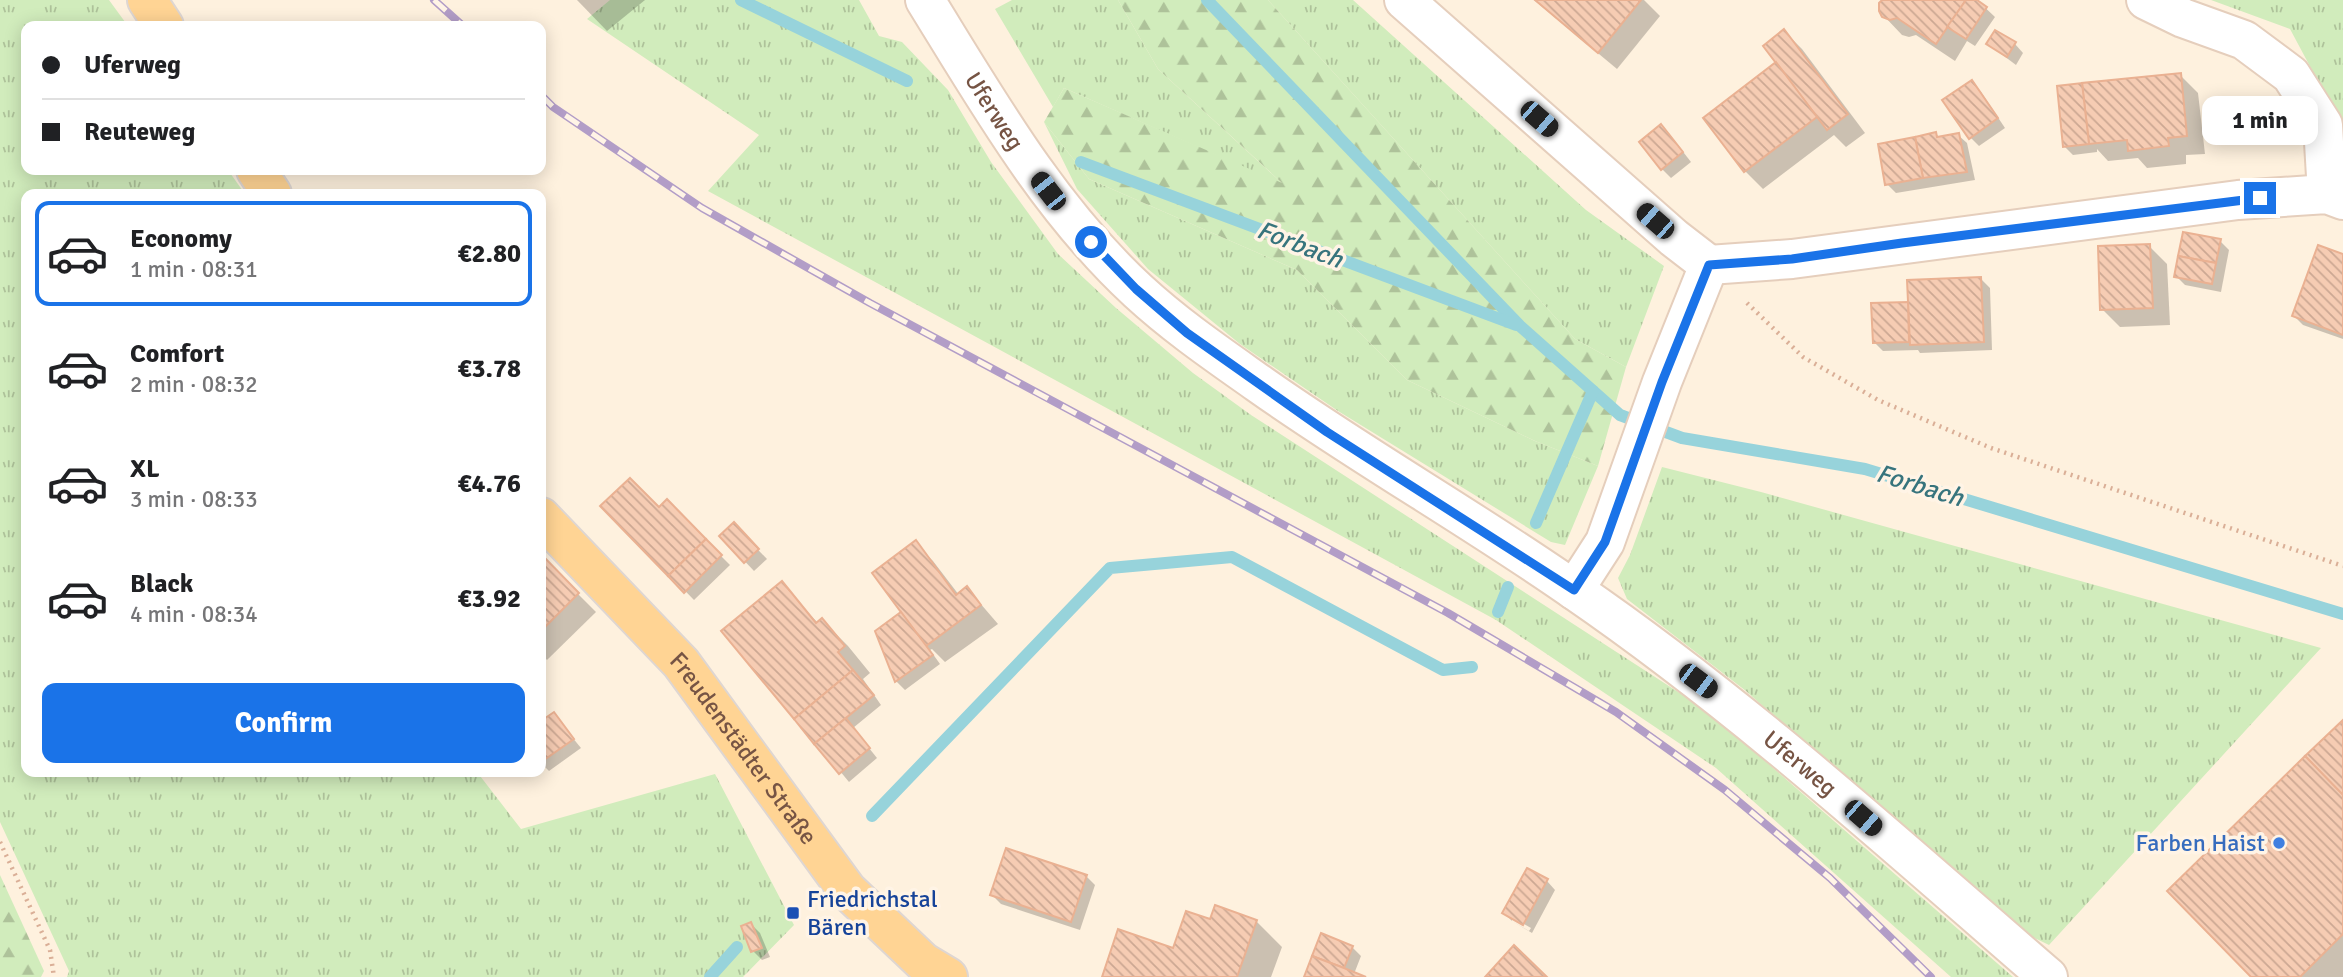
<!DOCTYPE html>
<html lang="en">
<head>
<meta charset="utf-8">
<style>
	:root { --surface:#fff; --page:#f6f6f6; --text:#202124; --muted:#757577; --line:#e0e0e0; --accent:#1a73e8 }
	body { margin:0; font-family:Signika,sans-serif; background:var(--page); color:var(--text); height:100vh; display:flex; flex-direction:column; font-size:26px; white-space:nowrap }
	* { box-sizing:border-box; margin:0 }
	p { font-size:23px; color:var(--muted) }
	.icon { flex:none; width:38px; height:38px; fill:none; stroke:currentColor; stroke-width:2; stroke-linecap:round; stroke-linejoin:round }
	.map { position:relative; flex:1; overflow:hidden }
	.panel { position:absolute; left:21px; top:189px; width:525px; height:588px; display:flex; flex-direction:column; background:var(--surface); border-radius:14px; box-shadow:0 4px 18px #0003 }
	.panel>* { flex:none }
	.banner { position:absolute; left:21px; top:21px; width:525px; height:154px; border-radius:14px; box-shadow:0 4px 18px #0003; display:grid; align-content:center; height:154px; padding:0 21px; background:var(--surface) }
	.end { position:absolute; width:32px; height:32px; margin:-16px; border:9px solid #1a73e8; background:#fff; box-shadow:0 0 0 4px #fff }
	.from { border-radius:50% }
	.bubble { position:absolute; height:49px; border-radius:14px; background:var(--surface); box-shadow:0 4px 18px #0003; font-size:23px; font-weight:700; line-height:49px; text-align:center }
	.car { position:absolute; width:21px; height:42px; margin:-21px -10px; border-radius:9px; box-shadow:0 0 5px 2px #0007; background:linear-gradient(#222 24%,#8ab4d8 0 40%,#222 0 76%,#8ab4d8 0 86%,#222 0) }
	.banner b { display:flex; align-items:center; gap:24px; height:66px; font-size:26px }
	.banner b+b { border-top:2px solid var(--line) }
	.banner i { width:18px; height:18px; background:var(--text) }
	ul { padding:12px 0 0; list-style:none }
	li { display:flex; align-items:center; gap:21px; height:105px; margin:0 14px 10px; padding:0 7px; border:4px solid transparent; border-radius:14px }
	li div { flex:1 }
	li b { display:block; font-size:26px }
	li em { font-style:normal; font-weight:700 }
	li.current { border-color:var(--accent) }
	li>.icon { width:63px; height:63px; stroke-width:1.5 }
	.action { display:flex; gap:14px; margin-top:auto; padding:14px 21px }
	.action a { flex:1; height:80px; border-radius:14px; background:var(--accent); color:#fff; font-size:28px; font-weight:700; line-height:80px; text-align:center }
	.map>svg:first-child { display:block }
</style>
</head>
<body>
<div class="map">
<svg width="2343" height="977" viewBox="0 0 2343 977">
	<defs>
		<pattern id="grass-tufts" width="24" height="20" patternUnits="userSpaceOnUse" patternTransform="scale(1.75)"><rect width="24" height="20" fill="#d1ecbc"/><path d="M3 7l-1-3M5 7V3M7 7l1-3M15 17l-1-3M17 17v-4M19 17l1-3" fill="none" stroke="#aec29a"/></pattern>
		<pattern id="forest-firs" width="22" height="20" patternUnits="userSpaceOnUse" patternTransform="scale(1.75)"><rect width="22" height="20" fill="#d1ecbc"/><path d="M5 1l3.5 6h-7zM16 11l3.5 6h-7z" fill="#aec29a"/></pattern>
		<pattern id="building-back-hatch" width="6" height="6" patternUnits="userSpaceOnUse" patternTransform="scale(1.75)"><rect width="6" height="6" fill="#f6ccb3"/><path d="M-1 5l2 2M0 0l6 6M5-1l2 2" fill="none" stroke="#cca893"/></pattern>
	</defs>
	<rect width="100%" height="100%" fill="#fef1de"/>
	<g fill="url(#grass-tufts)">
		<polygon points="0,0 109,0 128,26 26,26 26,170 228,170 245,194 26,194 26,772 477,772 521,829 715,774 794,925 743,977 67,977 69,971 0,822"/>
		<polygon points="610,0 859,0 879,36 902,42 948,90 991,162 1058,254 1116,308 1193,373 1251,415 1709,712 2013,977 1951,977 1716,768 1496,620 708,191 759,135 587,19"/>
		<polygon points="1012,0 1118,0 1158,69 1284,185 1064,88 1053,107 995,9"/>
		<polygon points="1268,0 1353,0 1586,210 1664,266 1626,367 1575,339"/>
		<polygon points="2211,0 2343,0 2343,128 2290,29"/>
		<polygon points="1044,122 1089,179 1297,270 1407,380 1535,441 1598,466 1565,545 1551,542 1338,411 1240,344 1148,269 1077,189"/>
		<polygon points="1662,467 1761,492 2321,648 2049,945 2026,934 1870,801 1746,691 1627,599 1618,578 1630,555"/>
	</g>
	<g fill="url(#forest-firs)">
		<polygon points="1118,0 1268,0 1575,339 1626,367 1598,466 1535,441 1407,380 1297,270 1089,179 1044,122 1064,88 1282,183 1158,69"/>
		<polygon points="0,875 44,971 41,977 0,977"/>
	</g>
	<g fill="#0003">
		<polygon points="577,0 645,0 607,31"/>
		<polygon points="1534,0 1644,0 1660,16 1617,69"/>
		<polygon points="1884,0 1977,0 1995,17 1975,46 1967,41 1955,61 1916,35 1909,37 1902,35 1884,16"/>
		<polygon points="1784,31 1802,49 1865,133 1846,147 1834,135 1763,189 1745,171 1778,63"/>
		<polygon points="1988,44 2015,44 2023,53 2016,65"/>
		<polygon points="2180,75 2198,93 2205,154 2186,155 2186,164 2147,168 2138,158 2108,161 2097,149 2097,152 2073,155 2064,146"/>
		<polygon points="1972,83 1981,92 2005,128 1979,146 1970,137"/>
		<polygon points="1935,134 1940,138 1958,135 1967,143 1975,180 1896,193 1887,184"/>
		<polygon points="1670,135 1691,162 1671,178 1662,169"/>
		<polygon points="2220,241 2229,250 2221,292 2185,285 2176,276"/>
		<polygon points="2149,246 2167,264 2170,325 2120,327 2102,309"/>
		<polygon points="2343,256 2343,339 2303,325 2294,316"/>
		<polygon points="1981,279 1990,288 1992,350 1920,353 1918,350 1883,351 1874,342 1873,305 1910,303"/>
		<polygon points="667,502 730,565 694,600 602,506 659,510"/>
		<polygon points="734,525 767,559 754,571 721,536"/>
		<polygon points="915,543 933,561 959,595 967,588 998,624 945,662 932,649 930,650 940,664 905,690 896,681 901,614"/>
		<polygon points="541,557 596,612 547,660 541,654"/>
		<polygon points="781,584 818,623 822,620 848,646 870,673 863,679 881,705 853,728 877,758 849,782 724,631"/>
		<polygon points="553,714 581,748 549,771 541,763 541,723"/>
		<polygon points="2343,722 2343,977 2253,977"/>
		<polygon points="1086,876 1095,885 1080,930 1001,904 992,895"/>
		<polygon points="1547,881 1555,890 1532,933 1512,921 1529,931 1531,928 1512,917 1512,921 1504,913"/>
		<polygon points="1256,921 1282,947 1271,977 1105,977 1174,950 1211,922"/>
		<polygon points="751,924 760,933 770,957 762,960 753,951"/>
		<polygon points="1352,947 1361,956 1354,974 1361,977 1305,977"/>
	</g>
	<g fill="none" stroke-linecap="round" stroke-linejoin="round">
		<g stroke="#97d3db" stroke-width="12">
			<polyline points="741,0 907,81"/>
			<polyline points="1207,0 1520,326 1620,415 1682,438 1865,469 2343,614"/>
			<polyline points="1081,162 1516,325"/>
			<polyline points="1536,523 1593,391"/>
			<polyline points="1498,612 1508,587"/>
			<polyline points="872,816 1110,568 1232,557 1443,670 1472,667"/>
			<polyline points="710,977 737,947"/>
		</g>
	</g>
	<g fill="url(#building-back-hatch)" stroke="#eab192" stroke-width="2">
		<polygon points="1535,0 1641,0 1598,53"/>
		<polygon points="1882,0 1966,0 1936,44 1897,18 1890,20 1882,17 1879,11 1879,3"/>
		<polygon points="1966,0 1977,0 1987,7 1966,39 1947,27"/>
		<polygon points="1784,29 1848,114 1827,130 1763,46"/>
		<polygon points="1995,30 2016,42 2007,57 1986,44"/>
		<polygon points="1776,62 1817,117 1744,172 1703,118"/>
		<polygon points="2181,73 2187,136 2168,138 2169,146 2128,151 2127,140 2089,144 2082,83"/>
		<polygon points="1972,80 1998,118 1969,139 1942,100"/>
		<polygon points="2082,83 2089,144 2063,147 2057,86"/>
		<polygon points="1661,124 1683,152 1661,170 1639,142"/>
		<polygon points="1936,132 1937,137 1959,133 1967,172 1923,178 1915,137"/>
		<polygon points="1915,137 1923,178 1885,185 1878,144"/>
		<polygon points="2183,232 2221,239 2216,263 2178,256"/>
		<polygon points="2150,244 2153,308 2100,310 2098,246"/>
		<polygon points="2318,245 2343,254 2343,335 2292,316"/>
		<polygon points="2178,256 2216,263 2212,284 2174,277"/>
		<polygon points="1981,277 1984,342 1910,345 1907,280"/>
		<polygon points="1908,302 1909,342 1873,343 1871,303"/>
		<polygon points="630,478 659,507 667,499 706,539 668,576 600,506"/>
		<polygon points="734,522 759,549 744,563 719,536"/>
		<polygon points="706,539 722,555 684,593 668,576"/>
		<polygon points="916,540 956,595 967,586 981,605 926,646 872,573"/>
		<polygon points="541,554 579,593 541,631"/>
		<polygon points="782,581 816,623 822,618 845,646 838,652 853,670 794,719 721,631"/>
		<polygon points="901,612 933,655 895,682 875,631"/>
		<polygon points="853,670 874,695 814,744 794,719"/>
		<polygon points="554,712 574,739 541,762 541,721"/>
		<polygon points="846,718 870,748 839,774 814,744"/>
		<polygon points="2343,720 2343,795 2305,756"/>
		<polygon points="2305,756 2343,795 2343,934 2300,977 2251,977 2167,891"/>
		<polygon points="1006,848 1087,875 1071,922 990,895"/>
		<polygon points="1527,868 1548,879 1523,925 1502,913"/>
		<polygon points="1215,905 1257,920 1237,977 1102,977 1118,929 1173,948 1186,911 1210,919"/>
		<polygon points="751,922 762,948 751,952 741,926"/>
		<polygon points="1321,933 1353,946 1344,968 1312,956"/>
		<polygon points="1514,945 1547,977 1485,977"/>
		<polygon points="1312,956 1344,968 1366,977 1304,977"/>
	</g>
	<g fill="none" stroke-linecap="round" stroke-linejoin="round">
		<defs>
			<g id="minor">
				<path id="s1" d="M925,0c63,102 124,209 213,291 38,35 79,63 120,92 103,73 213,135 316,207 169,116 320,254 474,387"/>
				<polyline points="1404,0 1674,238 1709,265"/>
				<polyline points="2146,0 2183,18 2244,40 2291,75 2323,125 2327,194"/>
				<polyline points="1709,265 1792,259 2238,200 2327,194 2343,200"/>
				<polyline points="1574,590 1605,542 1662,382 1709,265"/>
			</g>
			<g id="major">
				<polyline points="147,0 164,26"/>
				<polyline points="256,170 272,194"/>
				<path id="s2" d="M541,517l140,146 166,227 76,72 25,15"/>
			</g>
		</defs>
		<use href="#minor" stroke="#e5cebc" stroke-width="42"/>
		<use href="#major" stroke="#ded6d2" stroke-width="42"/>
		<g stroke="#daaf97" stroke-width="4.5" stroke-dasharray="2 5" stroke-linecap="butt">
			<polyline points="1747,303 1803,357 1878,400 1991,448 2343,566"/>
			<polyline points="0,842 50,950 54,977"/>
		</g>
		<use href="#minor" stroke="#fff" stroke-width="38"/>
		<use href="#major" stroke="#ffd494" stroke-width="38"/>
		<defs>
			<g id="rail">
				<polyline points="434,0 463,26"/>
				<polyline points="541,95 553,107 702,208 870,303 1448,613 1616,712 1725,790 1830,878 1931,977"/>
			</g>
		</defs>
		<use href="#rail" stroke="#b29dc7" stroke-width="8"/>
		<use href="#rail" stroke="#fff4e6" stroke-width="5" stroke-dasharray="16" stroke-linecap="butt"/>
	</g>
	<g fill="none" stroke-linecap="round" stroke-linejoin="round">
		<polyline stroke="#1a73e8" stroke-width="9" points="1091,242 1136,289 1187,333 1327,432 1574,590 1605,542 1662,382 1709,265 1792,259 1902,243 2260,198"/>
	</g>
	<circle fill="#3f7fe0" stroke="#fff4e6" stroke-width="2.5" cx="2279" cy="843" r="7"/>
	<rect fill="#1a4fb4" stroke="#fff4e6" stroke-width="2.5" x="786" y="906" width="14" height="14" rx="3.5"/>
	<g text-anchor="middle" stroke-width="7" stroke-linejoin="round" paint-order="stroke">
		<g font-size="24" fill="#765444" stroke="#fff4e6">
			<text dy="8" stroke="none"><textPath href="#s1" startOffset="131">Uferweg</textPath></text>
			<text dy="8" stroke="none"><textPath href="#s2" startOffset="308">Freudenstädter Straße</textPath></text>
			<text dy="8" stroke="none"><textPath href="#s1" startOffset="1176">Uferweg</textPath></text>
		</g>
		<g font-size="24" fill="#366cbe" stroke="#fff4e6" text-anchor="end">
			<text x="2265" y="851">Farben Haist</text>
		</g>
		<g font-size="24" fill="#164399" stroke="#fff4e6" text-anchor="start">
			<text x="807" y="907">Friedrichstal<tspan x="807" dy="28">Bären</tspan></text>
		</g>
		<g font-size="26" font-style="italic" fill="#37747d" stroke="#fff4e6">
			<text transform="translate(1300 244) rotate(21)" y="9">Forbach</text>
			<text transform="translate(1920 485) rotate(17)" y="9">Forbach</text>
		</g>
	</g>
</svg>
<i class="end from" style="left:1091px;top:242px"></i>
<i class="end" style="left:2260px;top:198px"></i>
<div class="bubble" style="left:2202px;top:96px;width:116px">1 min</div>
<i class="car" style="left:1539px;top:119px;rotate:131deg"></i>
<i class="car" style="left:1048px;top:191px;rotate:322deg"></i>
<i class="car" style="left:1655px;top:221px;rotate:311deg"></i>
<i class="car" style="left:1698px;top:681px;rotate:127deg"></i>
<i class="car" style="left:1863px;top:818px;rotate:131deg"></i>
<div class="banner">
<b><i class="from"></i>Uferweg</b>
<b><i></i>Reuteweg</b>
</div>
<section class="panel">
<ul>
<li class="current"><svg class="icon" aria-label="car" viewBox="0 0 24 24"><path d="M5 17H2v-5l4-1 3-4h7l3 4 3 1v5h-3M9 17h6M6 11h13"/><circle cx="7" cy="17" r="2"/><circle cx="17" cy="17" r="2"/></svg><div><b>Economy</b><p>1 min · 08:31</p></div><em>€2.80</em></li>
<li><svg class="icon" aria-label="car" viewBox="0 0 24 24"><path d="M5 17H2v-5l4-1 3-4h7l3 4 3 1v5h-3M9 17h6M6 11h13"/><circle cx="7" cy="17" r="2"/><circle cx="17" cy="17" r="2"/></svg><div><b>Comfort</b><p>2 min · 08:32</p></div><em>€3.78</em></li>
<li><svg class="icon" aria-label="car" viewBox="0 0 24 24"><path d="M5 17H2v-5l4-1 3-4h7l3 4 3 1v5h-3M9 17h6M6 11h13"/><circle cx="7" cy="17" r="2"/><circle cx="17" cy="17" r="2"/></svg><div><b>XL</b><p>3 min · 08:33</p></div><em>€4.76</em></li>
<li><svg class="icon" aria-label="car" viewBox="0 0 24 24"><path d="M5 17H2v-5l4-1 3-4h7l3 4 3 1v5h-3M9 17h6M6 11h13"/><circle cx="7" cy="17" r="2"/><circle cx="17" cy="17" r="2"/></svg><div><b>Black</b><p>4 min · 08:34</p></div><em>€3.92</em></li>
</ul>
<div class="action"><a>Confirm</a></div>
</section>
</div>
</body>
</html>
